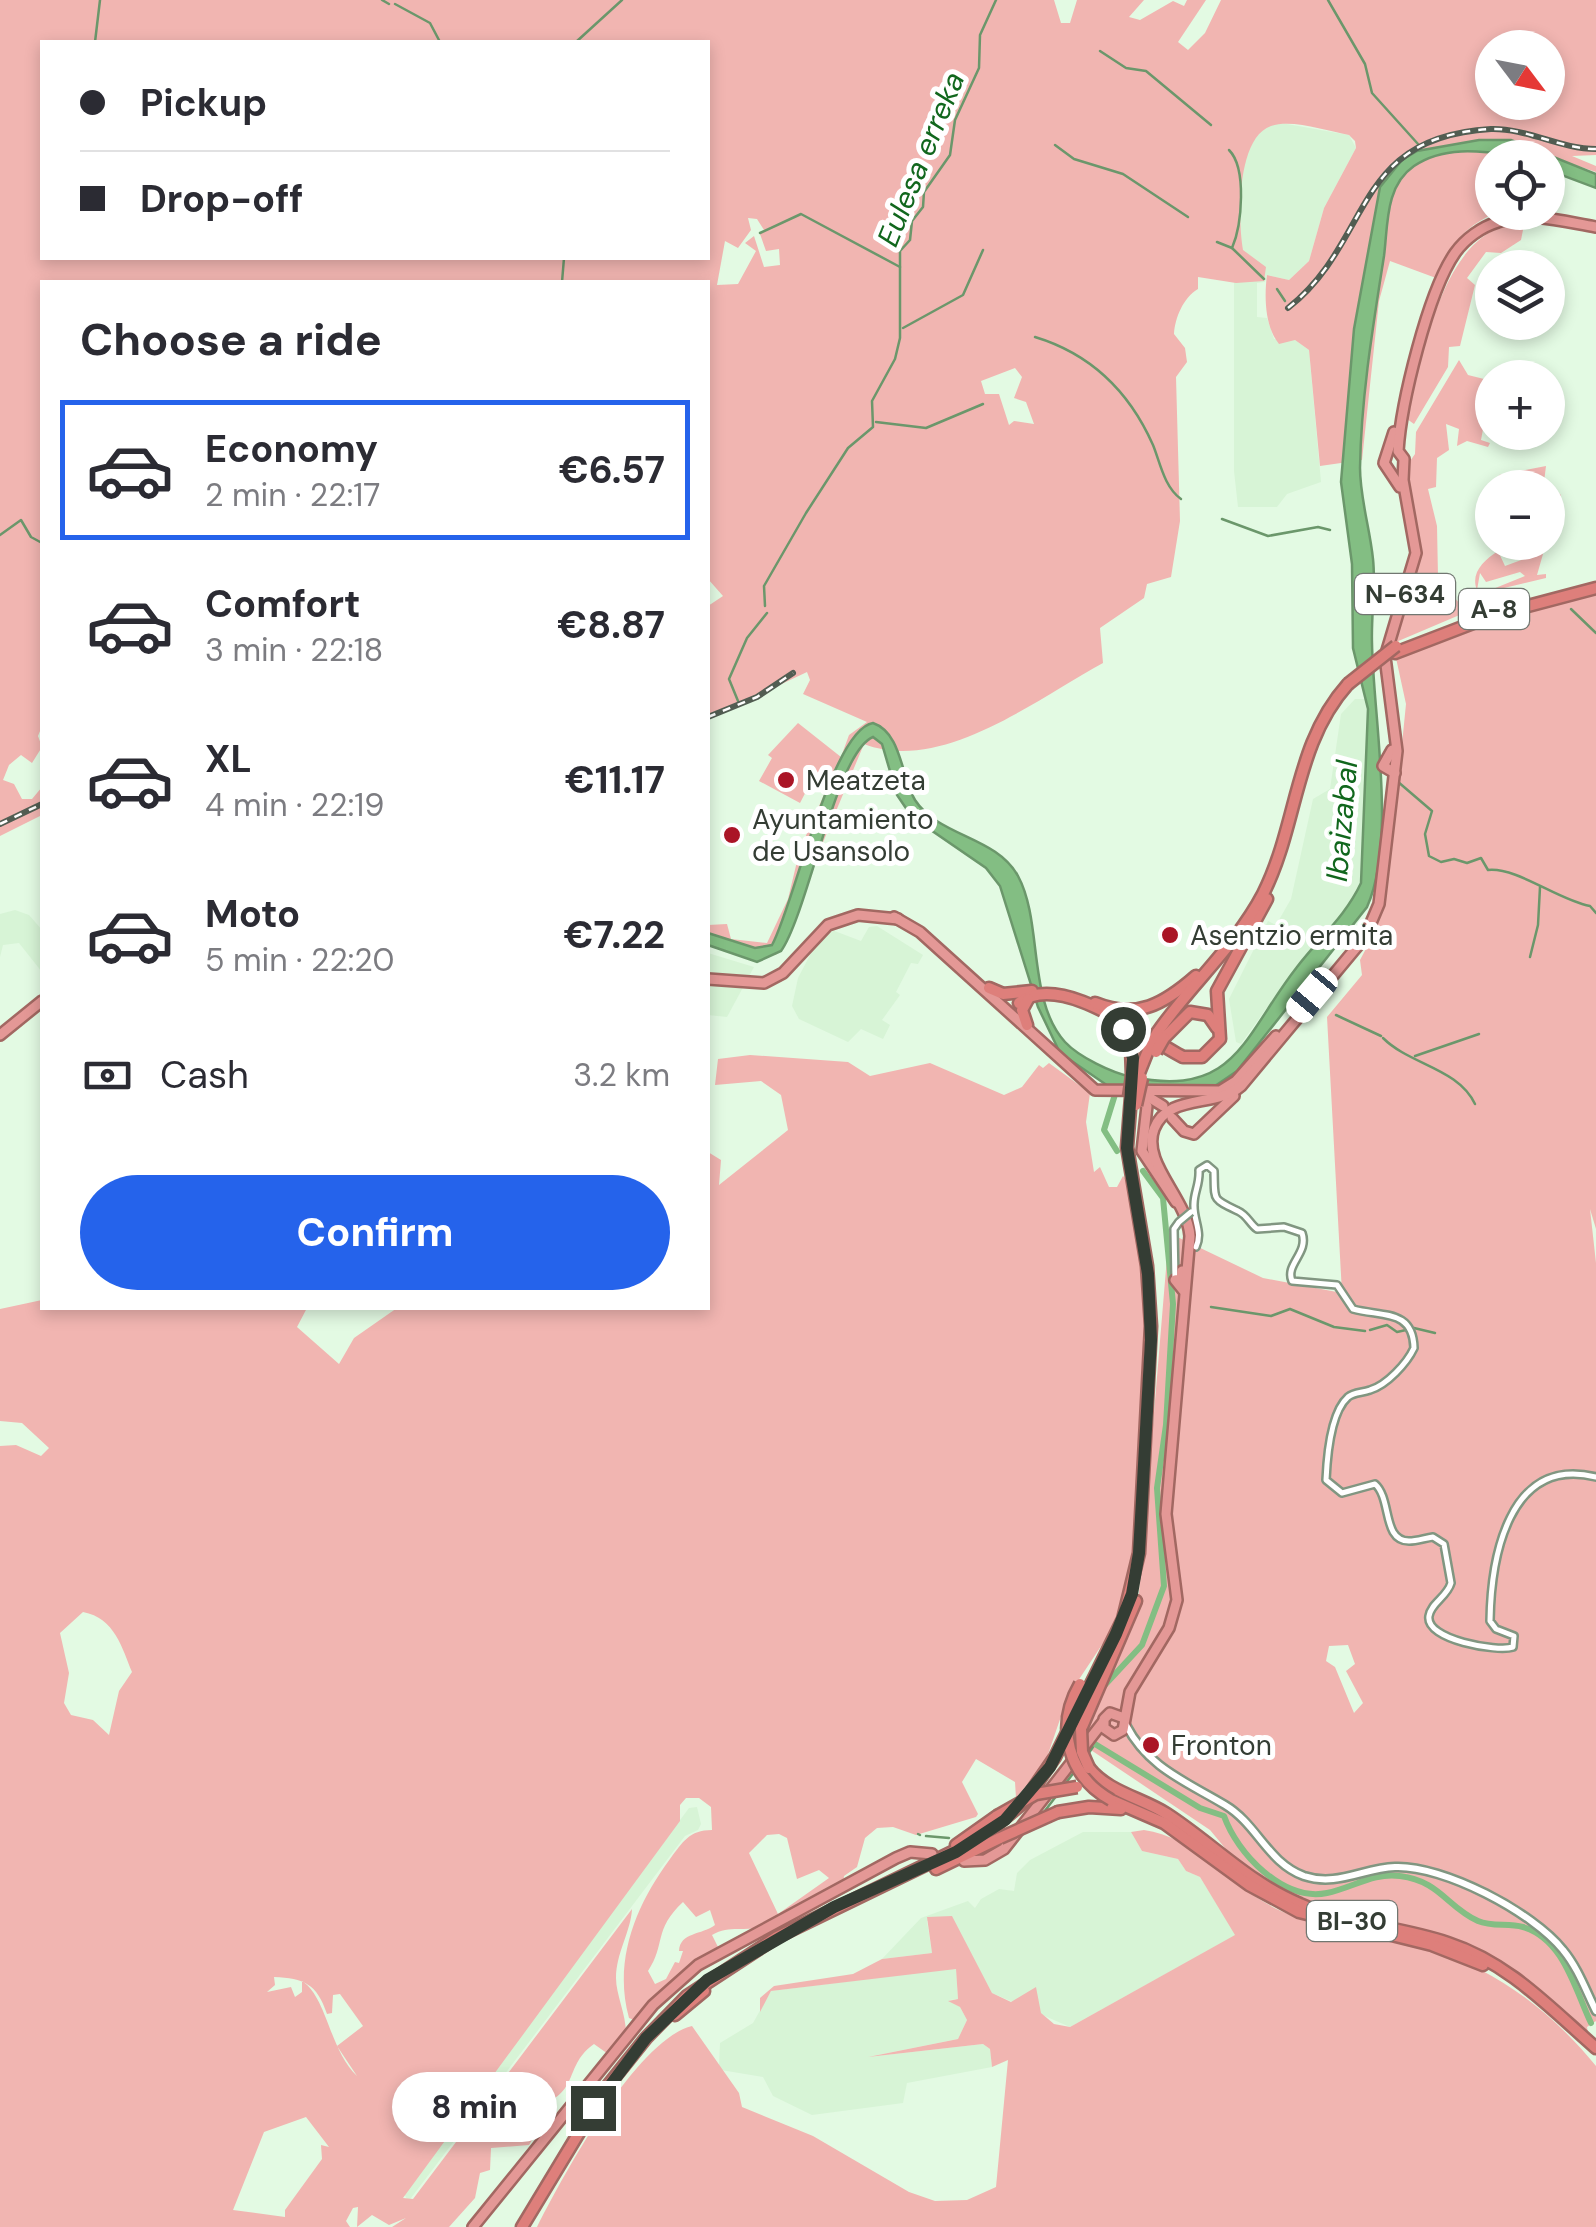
<!DOCTYPE html>
<html lang="en">
<head>
<meta charset="utf-8">
<style>
	:root { --surface:#fff; --page:#f2f2f3; --text:#2b2b33; --muted:#7c7c81; --line:#e1e1e2; --accent:#2563eb }
	body { margin:0; font-family:"DM Sans",sans-serif; background:var(--page); color:var(--text); height:100vh; display:flex; flex-direction:column; font-size:38px; white-space:nowrap }
	* { box-sizing:border-box; margin:0 }
	p { font-size:32px; color:var(--muted) }
	.icon { flex:none; width:55px; height:55px; fill:none; stroke:currentColor; stroke-width:2; stroke-linecap:round; stroke-linejoin:round }
	.map { position:relative; flex:1; overflow:hidden }
	.details { position:absolute; left:40px; top:280px; width:670px; height:1030px; display:flex; flex-direction:column; background:var(--surface); border-radius:0px; box-shadow:0 5px 15px #0003 }
	.details>* { flex:none }
	.guide { position:absolute; left:40px; top:40px; width:670px; height:220px; border-radius:0px; box-shadow:0 5px 15px #0003; display:grid; align-content:center; height:220px; padding:0 40px; background:var(--surface) }
	.needle { width:65px; rotate:122deg }
	.controls { position:absolute; left:1475px; top:30px; display:grid; gap:20px }
	.controls a { display:grid; place-items:center; width:90px; height:90px; border-radius:50%; background:var(--surface); box-shadow:0 5px 15px #0003; font-size:50px }
	.end { position:absolute; width:45px; height:45px; margin:-22px; border:12px solid #343d34; background:#fff; box-shadow:0 0 0 5px #fff }
	.from { border-radius:50% }
	.bubble { position:absolute; height:70px; border-radius:35px; background:var(--surface); box-shadow:0 5px 15px #0003; font-size:32px; font-weight:700; line-height:70px; text-align:center }
	.car { position:absolute; width:30px; height:60px; margin:-30px -15px; border-radius:12px; box-shadow:0 0 8px 2px #0007; background:linear-gradient(#fff 24%,#345 0 40%,#fff 0 76%,#345 0 86%,#fff 0) }
	.guide b { display:flex; align-items:center; gap:35px; height:95px; font-size:38px }
	.guide b+b { border-top:2px solid var(--line) }
	.guide i { width:25px; height:25px; background:var(--text) }
	ul { padding:0; list-style:none }
	li { display:flex; align-items:center; gap:30px; height:140px; margin:0 20px 15px; padding:0 20px; border:5px solid transparent; border-radius:0px }
	li div { flex:1 }
	li b { display:block; font-size:38px }
	li em { font-style:normal; font-weight:700 }
	li.on { border-color:var(--accent) }
	li>.icon { width:90px; height:90px; stroke-width:1.5 }
	h2 { padding:0 40px; font-size:45px; line-height:120px }
	.pay { display:flex; align-items:center; gap:25px; height:110px; padding:0 40px; font-size:38px }
	.pay p { margin-inline-start:auto }
	.cta { display:flex; gap:20px; margin-top:auto; padding:20px 40px }
	.cta a { flex:1; height:115px; border-radius:60px; background:var(--accent); color:#fff; font-size:40px; font-weight:700; line-height:115px; text-align:center }
	.map>svg:first-child { display:block }
</style>
</head>
<body>
<div class="map">
<svg width="1596" height="2227" viewBox="0 0 1596 2227">
	<rect width="100%" height="100%" fill="#e3fae3"/>
	<g fill="#d7f4d6">
		<polygon points="1270,121 1349,135 1356,148 1324,208 1309,261 1289,280 1267,275 1265,282 1257,283 1257,317 1267,318 1274,339 1295,340 1309,350 1321,482 1287,494 1277,507 1238,507 1234,471 1234,163"/>
		<polygon points="1355,699 1365,699 1368,709 1361,883 1350,906 1296,967 1241,1044 1236,1042 1229,999 1268,921 1276,925 1291,899 1313,799 1330,789 1341,714"/>
		<polygon points="15,910 29,915 42,930 42,972 19,943 3,945 0,957 0,914"/>
		<polygon points="877,926 923,955 918,964 911,963 896,992 900,995 882,1020 890,1025 883,1039 861,1029 848,1042 799,1019 792,1006 798,978 820,936 832,930 861,941 869,927"/>
		<polygon points="708,953 754,967 727,1017 708,1015"/>
		<polygon points="697,1807 701,1824 698,1830 685,1836 408,2202 404,2193 689,1808"/>
		<polygon points="1083,1832 1131,1832 1142,1851 1178,1859 1186,1871 1200,1877 1236,1935 1070,2027 992,1993 951,1917 927,1921 932,1953 882,1959 921,1918 968,1901 975,1908 981,1899 999,1889 1014,1891 1017,1873 1030,1860"/>
		<polygon points="956,1968 958,1999 949,2000 960,2007 967,2020 958,2039 868,2057 983,2044 990,2049 992,2067 907,2083 903,2103 812,2115 773,2096 763,2077 721,2070 719,2065 720,2043 753,2023 771,1991"/>
	</g>
	<g fill="#f1b5b1" fill-rule="evenodd">
		<path d="M0,0h1054l7,23h9l7,-23h67l-15,17 11,3 33,-19 11,5 3,-6h19l-28,42 10,8 17,-17 16,-33h375v155l-24,1 24,10v6l-33,-11 -8,47 -7,1v-51h-56l4,55c-30,12 -49,34 -60,65l-46,-17 -11,40 -17,159 -42,6 -11,-116 -14,-10 -16,4c-14,-17 -15,-47 -12,-69l22,5 20,-19 15,-53 32,-60 -1,-7 -6,-6c-23,-4 -56,-16 -78,-9 -35,12 -33,96 -28,124l23,17 -2,14 -28,2 -38,-6v12c-15,9 -23,29 -24,45l11,14 2,14 -11,15 4,144 -9,56 -24,7 -3,14 -44,30 3,35c-68,37 -162,111 -239,81l-88,211 -68,-15v-15l19,-1 4,15 36,4 21,-44 12,-50 27,-61 -15,-8 -12,23 -41,-22 13,-23 -4,-3 30,-32 43,34 8,-22 18,-13 -64,-28 7,-14 -3,-8 -99,47v-113l15,-10 -15,-17v-297h-666v444l-4,10 4,11 -10,16 -11,-8 -12,10 -6,15 11,4 8,15h10l10,-12v28l-42,21zM42,42h666v216h-666zM1492,48h56v54h-56zM748,218l9,1 7,11 -4,4 6,17 13,-2 1,16 -16,2 -10,-31 -9,7 11,8 -18,33 -21,1 8,-44 13,7 13,-18zM1015,368l7,9 -8,21 12,4 8,22 -20,-3 -5,4 -10,-31h-14l-4,-13z"/>
		<path d="M1524,225l-3,15 -20,13 -15,-1 -19,26 8,7 -15,61 -11,1 -1,20 -34,57 -7,-5c13,-57 38,-201 117,-194z"/>
		<polygon points="1459,360 1468,375 1492,381 1481,440 1490,443 1488,447 1467,441 1457,446 1459,429 1446,424 1449,450 1437,458 1436,487 1428,489 1437,526 1438,577 1459,603 1475,601 1476,608 1389,645 1417,575 1408,464 1415,454 1416,432"/>
		<polygon points="1546,466 1544,482 1561,495 1553,513 1548,512 1548,488 1492,488 1492,514 1488,514 1490,485 1497,485 1499,475"/>
		<path d="M1505,542l34,1 4,11 -6,21 9,-1v4l-63,15 42,-17 -5,-4 -34,10 -6,-9 -3,17c-7,-17 7,-30 21,-39l7,15 32,-12 -5,-5 -25,8z"/>
		<path d="M1596,589v640l-6,-20 6,54v758l-9,6 2,11 -65,-59 -43,-25 -181,-54 -60,-34 -30,-36 -128,-86 56,-139 31,-372 94,45 79,15 -15,-276 35,-42 -2,-15 16,-30 9,-38 17,-148 4,-40 -10,-46 84,-34 4,3 65,-27zM1348,1645l7,19 -9,7 17,32 -9,10 -19,-46 -9,-6 3,-15z"/>
		<path d="M750,1055l98,7 22,14 60,-13 74,32 18,-8 17,-22 4,3 6,-5 41,30 -4,29 8,50 6,-5 9,20h8l6,-11 3,3 21,116 1,66 -15,208 -16,53 -49,74 -23,67 -29,35 -1,-16 -39,-23 -14,23 16,32 -2,3 -60,18 -23,-8 -16,1 -12,10 -8,29 -13,9 -1,8c-25,13 -51,32 -78,42 -20,7 -35,-2 -53,9l8,16 -39,21 -47,48 -5,-2c-16,-58 7,-113 41,-159 13,-17 19,-29 42,-29l-1,-23 -12,-9h-13l-6,7v16l-277,377 10,1 219,-290c-1,22 -16,44 -16,69 0,17 10,36 10,55l-18,21 -14,-10c-30,21 -14,47 -53,61v20l-12,20 -38,3 -1,22 -10,3 -5,25 -26,29h-57l14,-9 -17,7 -17,-10 -15,12 1,-20 -5,1 -7,13 4,6h-350v-781l16,-1 25,11 8,-8 -27,-25 -22,-2v-112l42,-9v8h265l-10,19 42,37 15,-26 43,-30h311v-156l13,8 -2,25 69,-55 -7,-35 -20,-14 -46,4 3,-26zM83,1612c32,6 39,36 49,60l-13,19 -10,44 -16,-15 -22,-5 -7,-12 5,-30 -9,-40zM779,1834l8,4 10,41 22,-9 10,8 -51,36 -29,-61 18,-18zM683,1902l13,15 14,-7 5,15c-13,10 -35,7 -36,26h4l-4,12 -4,-1 -9,17 -11,5 -7,-13c18,-27 5,-41 35,-69zM274,1977c30,1 43,7 53,37l5,-1 1,-18 7,-1 23,32 -26,20 20,30c-28,-27 -30,-79 -55,-95v11l-7,5 -4,-10 -24,5 8,-7zM306,2117l23,30 -8,-2 1,14 -37,51v7l-52,-7 31,-78z"/>
		<path d="M1144,1830c53,7 88,59 137,81 48,22 99,23 148,38 67,20 123,63 167,117v161h-1059c26,-51 99,-187 155,-201l47,67 3,14 71,29 96,56 26,9 32,-1 29,-13 12,-127 -16,7 -2,-18 -7,-5 -115,13 90,-18 9,-19 -7,-13 -12,-6 10,-2 -2,-30 -185,22 -11,21v-14l14,-12 79,-12 29,-15 50,-6 -5,-36 25,-1 40,77 19,9 25,-15 5,26 13,11 16,3 165,-92 -35,-58 -14,-6 -8,-12 -36,-8 -11,-19z"/>
	</g>
	<path fill="#83be83" stroke="#6b976b" stroke-width="2.5" d="M1479,140h32l85,34v14l-48,-18v-12c-42,-1 -95,-19 -134,8 -29,20 -26,59 -30,90 -11,70 -23,142 -24,212 0,30 10,61 13,91 3,27 -2,56 -1,84 1,73 25,197 -5,264l-130,164 -25,17h-101l-51,-35 -22,-46 -38,-121 -14,-18 -74,-51 -15,-22 -15,-51 -9,-7c-37,15 -65,176 -92,214l-24,11 -49,-17v-12l47,15 17,-3c22,-39 59,-215 101,-222 29,10 28,54 42,77 24,37 81,36 103,76 25,46 9,124 47,166 14,15 47,31 67,35 105,21 111,-41 165,-110 22,-29 48,-50 64,-84l7,-174 -15,-61 -1,-84 -11,-82 13,-153 26,-142 22,-27 15,-9z"/>
	<g fill="none" stroke-linecap="round" stroke-linejoin="round">
		<g stroke="#6b976b" stroke-width="2.5">
			<polyline points="382,0 389,4"/>
			<polyline points="1328,0 1365,64 1372,93 1418,144"/>
			<polyline points="395,4 430,23 440,42"/>
			<polyline points="95,42 100,0"/>
			<polyline points="576,42 622,0"/>
			<polyline points="1100,51 1126,68 1146,71 1211,125"/>
			<polyline points="1055,145 1074,159 1123,174 1188,217"/>
			<path d="M1229,150c18,18 13,75 3,98"/>
			<polyline points="760,233 801,214 900,267"/>
			<polyline points="1217,242 1232,248 1264,279"/>
			<polyline points="562,282 564,258"/>
			<polyline points="1277,289 1285,301"/>
			<polyline points="903,328 963,295 983,250"/>
			<path d="M1035,337c56,17 94,54 118,108 7,17 11,42 28,54"/>
			<polyline points="876,422 926,428 983,404"/>
			<polyline points="1222,519 1268,536 1318,527 1330,530"/>
			<polyline points="0,535 21,520 31,537 42,543"/>
			<polyline points="765,606 764,586 806,513 848,448 873,427 872,401 895,359 900,338 900,251 910,240 912,221 923,207 924,192 950,155 955,120 979,68 980,35 996,0"/>
			<polyline points="1571,609 1596,633"/>
			<polyline points="738,701 729,679 747,638 767,613"/>
			<path d="M1397,781l35,30 -7,23 4,22 12,6 13,-3 13,4 14,-5 7,12c29,-3 70,30 102,36l6,7"/>
			<polyline points="1530,957 1538,925 1540,887"/>
			<polyline points="1336,1015 1381,1036"/>
			<path d="M1383,1038c27,27 75,30 92,66"/>
			<polyline points="1415,1056 1479,1034"/>
			<polyline points="1211,1307 1271,1316 1290,1309 1334,1327 1365,1331"/>
			<polyline points="1414,1328 1435,1333"/>
			<polyline points="1370,1330 1387,1325 1397,1332 1406,1330"/>
			<polyline points="1086,1757 1095,1744"/>
			<polyline points="1065,1784 1075,1771"/>
			<polyline points="1044,1812 1057,1795"/>
			<polyline points="918,1834 920,1835"/>
			<polyline points="926,1836 949,1838"/>
		</g>
		<g stroke="#83be83" stroke-width="6">
			<polyline points="1117,1088 1104,1130 1117,1151"/>
			<polyline points="1104,1686 1142,1645 1164,1586 1157,1488 1166,1425 1173,1304 1163,1198 1143,1171"/>
			<path d="M1095,1744l105,64 24,8c13,37 59,86 103,77 25,-5 47,-21 73,-17 40,5 47,31 78,45 14,6 30,2 45,6 41,12 52,63 68,96"/>
		</g>
		<defs>
			<g id="tertiary">
				<path d="M1196,1247c7,-15 -3,-27 -2,-43 0,-12 6,-20 5,-34l8,-5 7,6c1,30 -3,27 24,40 9,4 12,13 19,18l27,-2 18,6c7,20 -17,31 -10,48l45,4 16,24c29,8 60,0 61,39 -7,15 -27,37 -44,42 -8,3 -16,2 -22,7 -18,16 -21,61 -22,83l16,13 33,-9c17,15 7,57 34,57 8,0 16,-3 24,-4l11,7 7,39c-4,14 -20,20 -22,33 -4,24 68,36 84,31l1,-11 -18,-7 -6,-8c1,-62 18,-166 106,-144"/>
				<polyline points="1175,1280 1174,1229 1179,1222"/>
			</g>
			<path id="secondary" d="M1126,1725c22,43 61,57 99,80 32,19 43,58 79,71 33,11 59,-8 91,-9 48,-2 138,45 168,83 15,18 23,41 33,61"/>
			<g id="trunk">
				<polyline points="1394,432 1384,463 1400,487"/>
				<polyline points="1392,750 1383,766 1395,773"/>
				<polyline points="894,917 920,932 1095,1090 1220,1091 1236,1081 1276,1036"/>
				<polyline points="708,979 764,983 783,973 828,925 858,915 898,919"/>
				<polyline points="0,1035 42,1001"/>
				<polyline points="1137,1095 1147,1106 1142,1151 1176,1202"/>
				<polyline points="1147,1096 1163,1106"/>
				<polyline points="1172,1118 1184,1131 1194,1134 1234,1096"/>
				<polyline points="1182,1271 1181,1279 1175,1280 1183,1290"/>
				<path d="M1124,1718l-14,-5 -6,6v9l10,7 9,-5 7,-38 39,-64 8,-28 -11,-86 24,-278c-3,-38 -49,-73 -36,-107 14,-36 62,-21 87,-43l124,-149 14,-33 18,-153 -12,-94 31,-104 -13,-73 1,-21 -6,-8c3,-48 30,-159 57,-198 10,-14 26,-26 43,-31 30,-11 67,0 98,5"/>
				<polyline points="964,1861 985,1860 1004,1849 1103,1722"/>
				<polyline points="473,2227 653,2005 698,1965 896,1858 910,1852 932,1854"/>
			</g>
			<g id="motorway">
				<polyline points="1395,653 1494,615 1596,588"/>
				<polyline points="989,988 1003,994 1032,991"/>
				<path d="M1019,1003c41,-33 125,34 164,54h19l18,-18 -3,-48 50,-92"/>
				<path d="M1095,1003c42,17 69,1 101,-27"/>
				<polyline points="1118,1024 1131,1047 1132,1076"/>
				<polyline points="1027,1025 1022,1010 1028,999"/>
				<path d="M1157,1033c33,-48 78,-86 106,-139 35,-69 31,-150 85,-210"/>
				<polyline points="1164,1038 1190,1012 1208,1015 1217,1028"/>
				<polyline points="1137,1078 1149,1048"/>
				<polyline points="1081,1729 1136,1601"/>
				<path d="M1089,1768c19,24 53,30 78,46 46,30 82,69 133,90 47,21 99,22 148,39 61,20 101,64 148,105"/>
				<polyline points="1111,1800 1164,1823 1249,1885 1299,1912 1432,1945 1483,1965"/>
				<polyline points="1058,1812 1089,1807 1121,1809"/>
				<polyline points="956,1845 997,1816"/>
				<polyline points="936,1869 1000,1838"/>
				<polyline points="675,2015 704,1991"/>
				<polyline points="522,2227 606,2088 646,2038 687,1996 777,1937 981,1838 1024,1802 1055,1757 1123,1619 1139,1553 1151,1326 1147,1266 1127,1147 1131,1097"/>
			</g>
		</defs>
		<use href="#tertiary" stroke="#819681" stroke-width="10"/>
		<use href="#secondary" stroke="#819681" stroke-width="11"/>
		<use href="#trunk" stroke="#a26862" stroke-width="14"/>
		<use href="#motorway" stroke="#a26862" stroke-width="15"/>
		<use href="#tertiary" stroke="#fff" stroke-width="5"/>
		<use href="#secondary" stroke="#fff" stroke-width="6"/>
		<use href="#trunk" stroke="#e49896" stroke-width="9"/>
		<use href="#motorway" stroke="#de7f7b" stroke-width="10"/>
		<defs>
			<g id="rail">
				<path d="M1288,308c86,-68 63,-171 203,-179 36,-1 69,20 105,20"/>
				<polyline points="708,717 757,697 793,673"/>
				<polyline points="0,824 42,804"/>
			</g>
		</defs>
		<use href="#rail" stroke="#525d52" stroke-width="6"/>
		<use href="#rail" stroke="#fff" stroke-width="2.5" stroke-dasharray="8" stroke-linecap="butt"/>
		<defs>
			<polyline id="tertiary-bridge" points="1179,1222 1191,1212"/>
			<g id="motorway-bridge">
				<polyline points="1348,684 1396,646"/>
				<polyline points="1149,1048 1157,1033"/>
				<polyline points="1156,1052 1164,1038"/>
				<polyline points="1129,1097 1132,1076"/>
				<polyline points="1136,1105 1142,1078"/>
				<path d="M1080,1684c-25,43 -12,92 31,116"/>
				<polyline points="1081,1729 1082,1752 1089,1768"/>
				<polyline points="997,1816 1036,1794 1077,1787"/>
				<polyline points="1000,1838 1058,1812"/>
			</g>
		</defs>
		<use href="#tertiary-bridge" stroke="#819681" stroke-width="10" stroke-linecap="butt"/>
		<use href="#motorway-bridge" stroke="#a26862" stroke-width="15" stroke-linecap="butt"/>
		<use href="#tertiary-bridge" stroke="#fff" stroke-width="5"/>
		<use href="#motorway-bridge" stroke="#de7f7b" stroke-width="10"/>
	</g>
	<g fill="none" stroke-linecap="round" stroke-linejoin="round">
		<polyline stroke="#343d34" stroke-width="12" points="593,2108 646,2038 707,1980 834,1907 956,1852 1005,1820 1050,1767 1116,1634 1132,1594 1139,1553 1151,1340 1148,1274 1127,1148 1133,1058 1123,1029"/>
	</g>
	<g fill="#aa1526" stroke="#fff" stroke-width="4">
		<circle cx="786" cy="780" r="10"/>
		<circle cx="732" cy="835" r="10"/>
		<circle cx="1170" cy="935" r="10"/>
		<circle cx="1151" cy="1745" r="10"/>
	</g>
	<g text-anchor="middle" stroke-width="10" stroke-linejoin="round" paint-order="stroke">
		<g fill="#fff" stroke="#717771" stroke-width="2.5">
			<rect x="1355" y="574" width="100" height="40" rx="8"/>
			<rect x="1459" y="589" width="70" height="40" rx="8"/>
			<rect x="1307" y="1901" width="90" height="40" rx="8"/>
		</g>
		<g font-size="25" font-weight="bold" fill="#343d34">
			<text x="1405" y="603">N-634</text>
			<text x="1494" y="618">A-8</text>
			<text x="1352" y="1930">BI-30</text>
		</g>
		<g font-size="28" fill="#343d34" stroke="#fff" text-anchor="start">
			<text x="806" y="790">Meatzeta</text>
			<text x="752" y="829">Ayuntamiento<tspan x="752" dy="32">de Usansolo</tspan></text>
			<text x="1190" y="945">Asentzio ermita</text>
			<text x="1171" y="1755">Fronton</text>
		</g>
		<g font-size="30" font-style="italic" fill="#11671d" stroke="#fff">
			<text transform="translate(921 159) rotate(-68)" y="10">Eulesa erreka</text>
			<text transform="translate(1342 821) rotate(-85)" y="10">Ibaizabal</text>
		</g>
	</g>
</svg>
<div class="controls">
<a><svg class="needle" viewBox="-14 -14 28 28"><path d="M0-13l5 13h-10z" fill="#e53935"/><path d="M0 13l5-13h-10z" fill="#7c7c81"/></svg></a>
<a><svg class="icon" aria-label="locate" viewBox="0 0 24 24"><circle cx="12" cy="12" r="6"/><path d="M12 2v4M12 18v4M2 12h4M18 12h4"/></svg></a>
<a><svg class="icon" aria-label="layers" viewBox="0 0 24 24"><path d="M12 4l9 5-9 5-9-5zM3 14l9 5 9-5"/></svg></a>
<a>+</a>
<a>−</a>
</div>
<i class="end from" style="left:1123px;top:1029px"></i>
<i class="end" style="left:593px;top:2108px"></i>
<div class="bubble" style="left:392px;top:2072px;width:165px">8 min</div>
<i class="car" style="left:1312px;top:995px;rotate:220deg"></i>
<div class="guide">
<b><i class="from"></i>Pickup</b>
<b><i></i>Drop-off</b>
</div>
<section class="details">
<h2>Choose a ride</h2>
<ul>
<li class="on"><svg class="icon" aria-label="car" viewBox="0 0 24 24"><path d="M5 17H2v-5l4-1 3-4h7l3 4 3 1v5h-3M9 17h6M6 11h13"/><circle cx="7" cy="17" r="2"/><circle cx="17" cy="17" r="2"/></svg><div><b>Economy</b><p>2 min · 22:17</p></div><em>€6.57</em></li>
<li><svg class="icon" aria-label="car" viewBox="0 0 24 24"><path d="M5 17H2v-5l4-1 3-4h7l3 4 3 1v5h-3M9 17h6M6 11h13"/><circle cx="7" cy="17" r="2"/><circle cx="17" cy="17" r="2"/></svg><div><b>Comfort</b><p>3 min · 22:18</p></div><em>€8.87</em></li>
<li><svg class="icon" aria-label="car" viewBox="0 0 24 24"><path d="M5 17H2v-5l4-1 3-4h7l3 4 3 1v5h-3M9 17h6M6 11h13"/><circle cx="7" cy="17" r="2"/><circle cx="17" cy="17" r="2"/></svg><div><b>XL</b><p>4 min · 22:19</p></div><em>€11.17</em></li>
<li><svg class="icon" aria-label="car" viewBox="0 0 24 24"><path d="M5 17H2v-5l4-1 3-4h7l3 4 3 1v5h-3M9 17h6M6 11h13"/><circle cx="7" cy="17" r="2"/><circle cx="17" cy="17" r="2"/></svg><div><b>Moto</b><p>5 min · 22:20</p></div><em>€7.22</em></li>
</ul>
<div class="pay"><svg class="icon" aria-label="cash" viewBox="0 0 24 24"><path d="M3 7h18v10H3z"/><circle cx="12" cy="12" r="2"/></svg>Cash<p>3.2 km</p></div>
<div class="cta"><a>Confirm</a></div>
</section>
</div>
</body>
</html>
